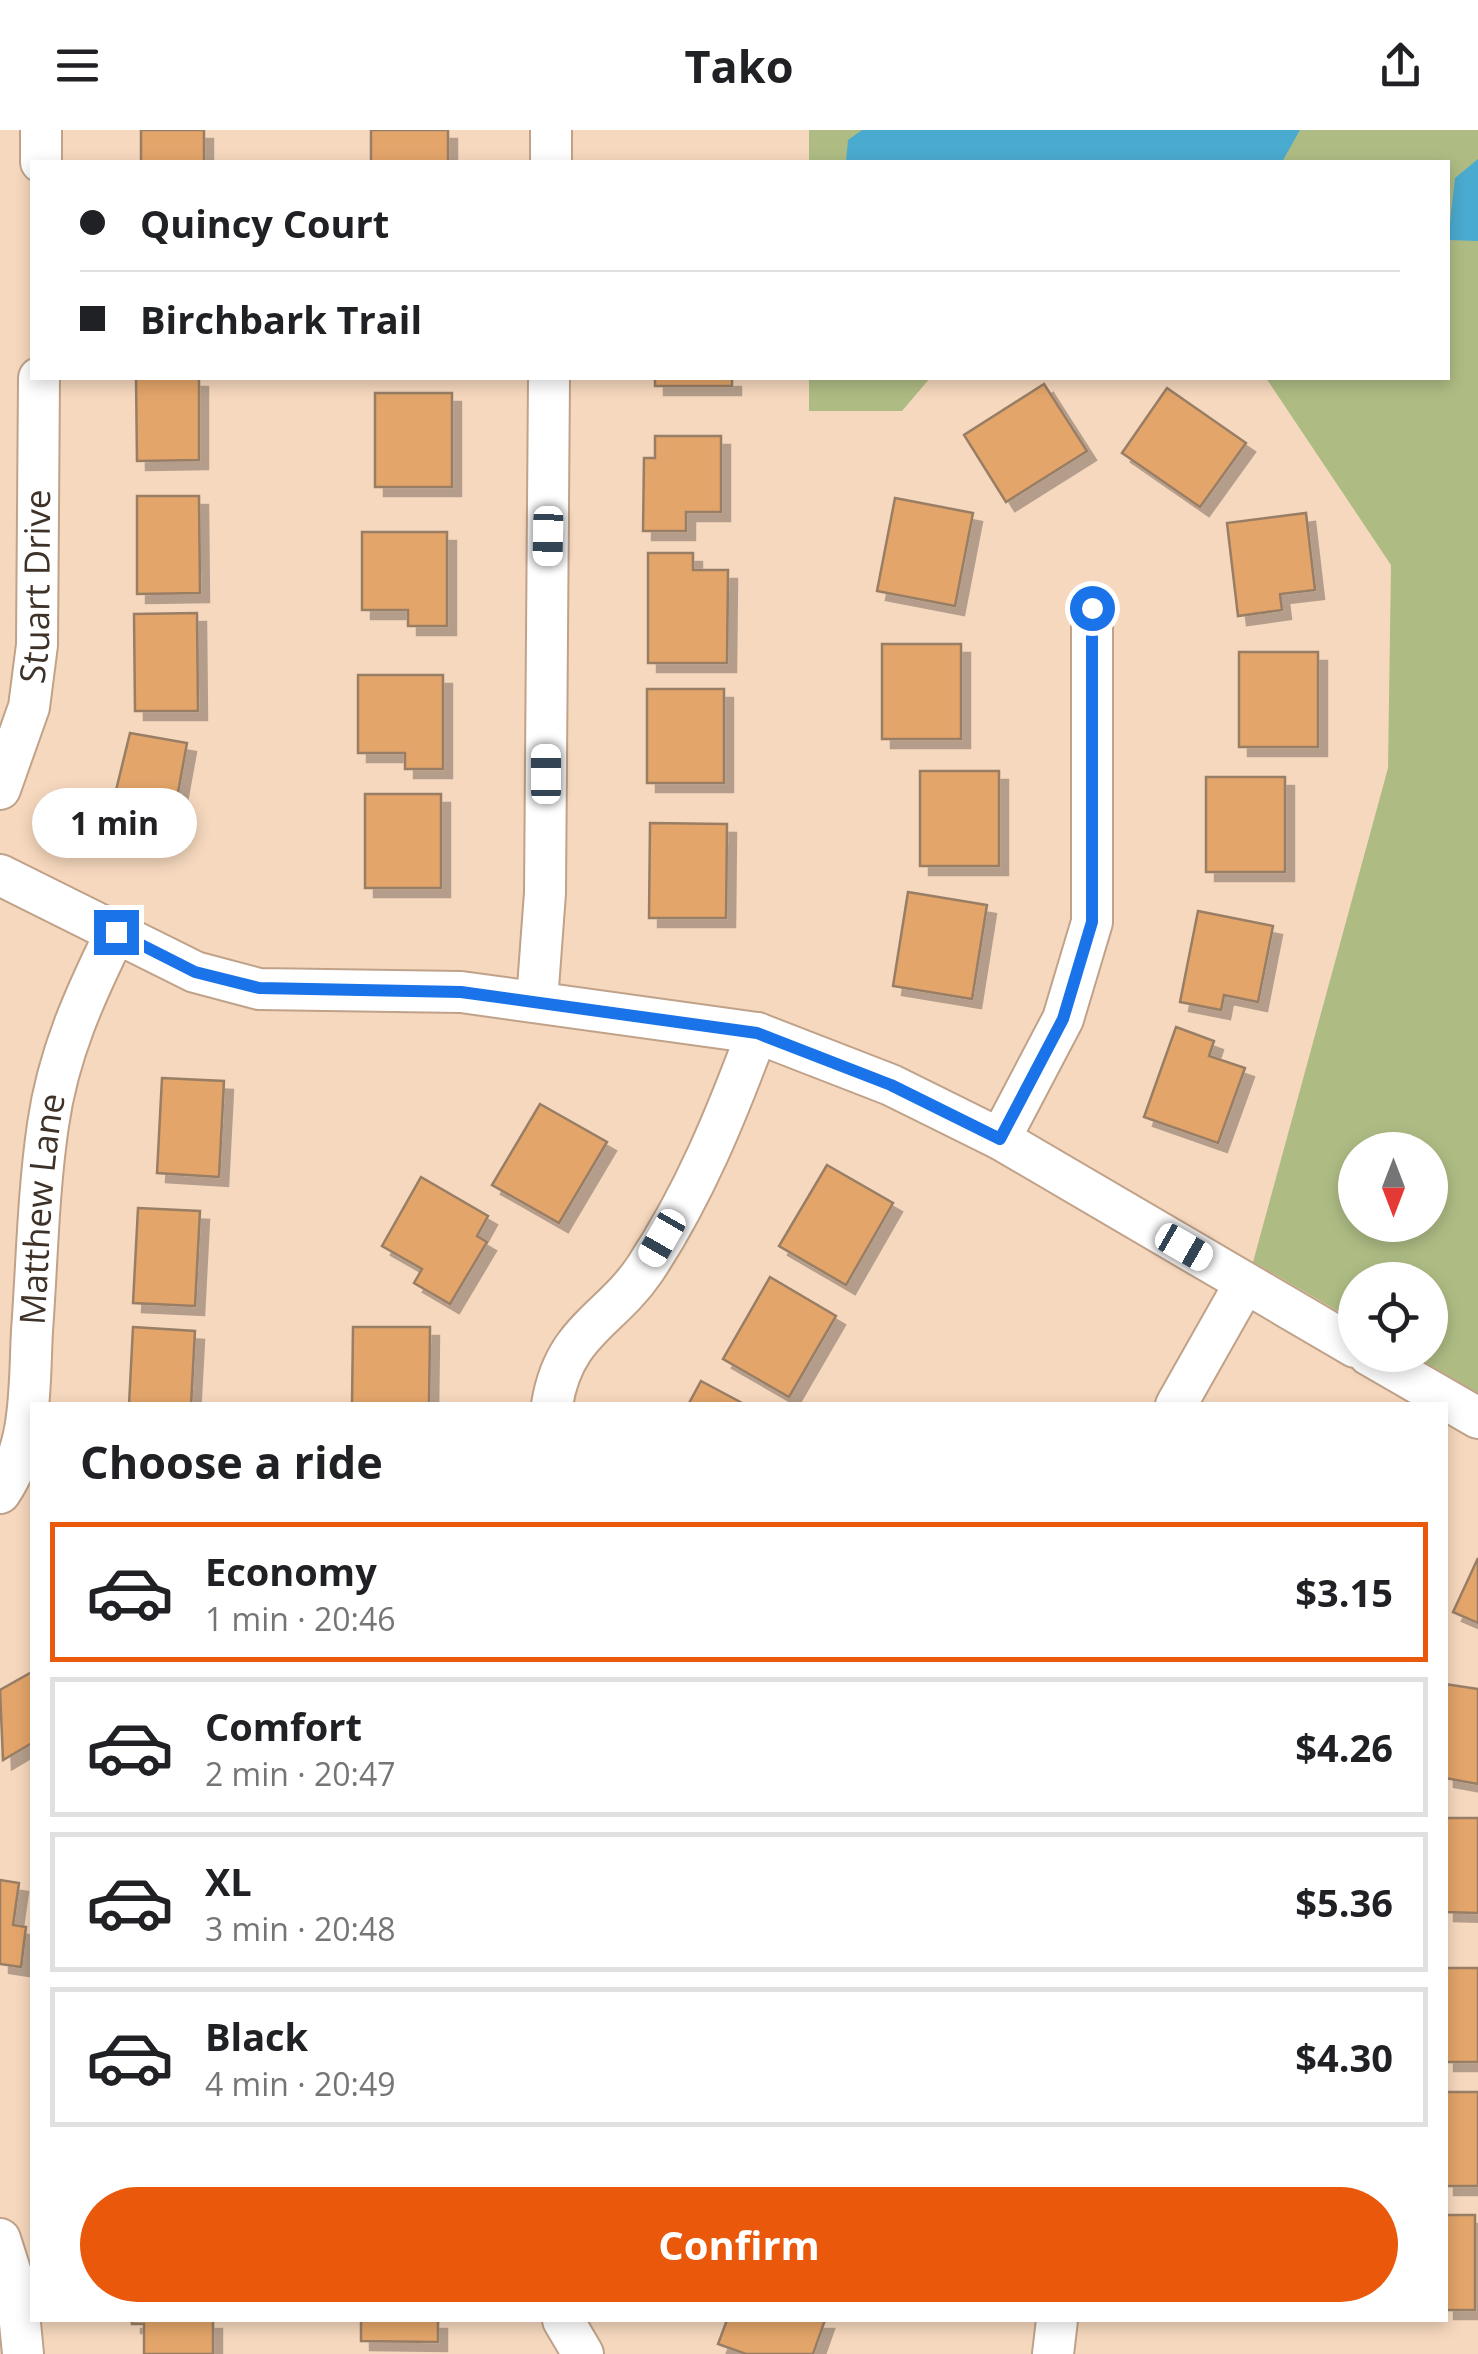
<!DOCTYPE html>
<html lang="en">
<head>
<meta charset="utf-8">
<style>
	:root { --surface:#fff; --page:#f6f6f6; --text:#202124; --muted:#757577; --line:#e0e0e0; --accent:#ea580c }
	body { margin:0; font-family:"Open Sans",sans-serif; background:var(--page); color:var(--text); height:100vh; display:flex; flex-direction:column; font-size:38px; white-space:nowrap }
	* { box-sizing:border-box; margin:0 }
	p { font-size:32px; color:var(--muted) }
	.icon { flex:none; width:55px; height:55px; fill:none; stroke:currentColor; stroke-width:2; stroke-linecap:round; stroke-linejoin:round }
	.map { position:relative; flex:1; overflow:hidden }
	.drawer { position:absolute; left:30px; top:1272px; width:1418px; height:920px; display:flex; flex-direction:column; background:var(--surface); border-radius:0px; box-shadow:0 5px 15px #0003 }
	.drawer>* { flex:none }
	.hud { position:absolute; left:30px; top:30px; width:1420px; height:220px; border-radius:0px; box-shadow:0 5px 15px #0003; display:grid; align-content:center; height:220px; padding:0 50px; background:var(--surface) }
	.needle { width:65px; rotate:180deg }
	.buttons { position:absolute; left:1338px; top:1002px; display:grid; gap:20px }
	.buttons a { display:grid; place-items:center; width:110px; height:110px; border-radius:50%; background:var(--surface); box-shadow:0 5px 15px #0003; font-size:50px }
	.end { position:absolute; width:45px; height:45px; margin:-22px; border:12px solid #1a73e8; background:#fff; box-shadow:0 0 0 5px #fff }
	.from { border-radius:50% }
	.bubble { position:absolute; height:70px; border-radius:35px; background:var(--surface); box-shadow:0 5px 15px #0003; font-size:32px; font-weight:700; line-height:70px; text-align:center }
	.car { position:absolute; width:30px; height:60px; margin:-30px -15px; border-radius:12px; box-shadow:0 0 8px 2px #0007; background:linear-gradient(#fff 24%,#345 0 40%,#fff 0 76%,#345 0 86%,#fff 0) }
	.hud b { display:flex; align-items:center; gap:35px; height:95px; font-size:38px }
	.hud b+b { border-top:2px solid var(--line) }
	.hud i { width:25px; height:25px; background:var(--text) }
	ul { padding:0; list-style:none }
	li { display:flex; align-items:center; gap:30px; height:140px; margin:0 20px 15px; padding:0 30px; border:5px solid var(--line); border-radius:0px }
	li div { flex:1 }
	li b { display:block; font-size:38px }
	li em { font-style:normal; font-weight:700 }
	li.selected { border-color:var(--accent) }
	li>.icon { width:90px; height:90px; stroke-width:1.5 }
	h2 { padding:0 50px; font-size:45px; line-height:120px }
	.primary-button { display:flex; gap:20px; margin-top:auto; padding:20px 50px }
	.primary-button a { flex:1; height:115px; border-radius:60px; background:var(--accent); color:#fff; font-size:40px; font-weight:700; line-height:115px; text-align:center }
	header { display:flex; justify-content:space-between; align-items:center; height:130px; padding:0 50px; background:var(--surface); font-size:45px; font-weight:700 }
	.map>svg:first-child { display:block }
</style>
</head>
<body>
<header><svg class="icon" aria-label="menu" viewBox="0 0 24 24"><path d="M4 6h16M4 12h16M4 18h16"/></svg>Tako<svg class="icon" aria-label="share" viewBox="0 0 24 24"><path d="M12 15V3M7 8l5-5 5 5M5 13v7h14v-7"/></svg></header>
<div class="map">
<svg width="1478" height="2224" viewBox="0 0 1478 2224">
	<defs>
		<filter id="shadow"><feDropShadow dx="9" dy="9" stdDeviation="0" flood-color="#0004"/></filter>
	</defs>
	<rect width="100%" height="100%" fill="#f6d8be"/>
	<g fill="#aebc84" fill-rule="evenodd">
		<path d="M809,0h669v1263l-65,-38h17v-75h-75v41l-102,-59 135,-494 3,-203 -125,-187h182v-216h-639zM1355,1020h75v75h-75z"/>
		<polygon points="809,248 930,248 902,281 809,281"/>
	</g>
	<g fill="#4baad0">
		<polygon points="862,0 1300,0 1282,32 846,32 848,10"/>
		<polygon points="1478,29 1478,111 1448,110 1455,48"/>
	</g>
	<g fill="#e3a56b" stroke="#997e66" stroke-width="2.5" filter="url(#shadow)">
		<rect x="141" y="0" width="63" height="32"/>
		<rect x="371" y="0" width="77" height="32"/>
		<polygon points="136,248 199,248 199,330 137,331"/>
		<rect x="655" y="248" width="77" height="8"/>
		<polygon points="1044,254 1087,321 1006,372 964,305"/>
		<polygon points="1167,258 1246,313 1200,377 1122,323"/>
		<rect x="375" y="263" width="77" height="94"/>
		<polygon points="655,306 721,306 721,382 686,382 686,401 643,401 644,328 655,328"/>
		<polygon points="137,366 199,366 200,463 137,464"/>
		<polygon points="895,368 973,383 955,476 877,461"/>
		<polygon points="1306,383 1315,460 1280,464 1282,480 1238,486 1227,393"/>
		<polygon points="362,402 447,402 447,496 408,496 408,480 362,480"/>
		<polygon points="648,423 693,423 693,440 728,440 727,533 648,533"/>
		<polygon points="197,483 198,581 135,581 134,484"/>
		<rect x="882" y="514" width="79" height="95"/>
		<rect x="1239" y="522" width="79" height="95"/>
		<polygon points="358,545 443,545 443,639 405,639 405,623 358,623"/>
		<rect x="647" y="559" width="77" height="94"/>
		<polygon points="130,603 187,613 171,701 109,689"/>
		<rect x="920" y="641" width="79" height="95"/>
		<rect x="1206" y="647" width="79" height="95"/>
		<rect x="365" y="664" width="76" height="94"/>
		<polygon points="650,693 727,694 726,788 649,788"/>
		<polygon points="908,762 987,775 972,869 893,856"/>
		<polygon points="1198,781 1273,796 1258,872 1224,865 1221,880 1180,872"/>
		<polygon points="1176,897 1214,911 1209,926 1245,938 1218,1013 1144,987"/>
		<polygon points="162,948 224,951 219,1047 157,1043"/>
		<polygon points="540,974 607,1012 559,1093 492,1055"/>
		<polygon points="827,1035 893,1073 846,1155 779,1116"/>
		<polygon points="421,1047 488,1086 477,1106 487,1112 450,1174 414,1153 422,1139 382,1116"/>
		<polygon points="138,1078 200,1081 195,1176 133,1173"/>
		<polygon points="770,1147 836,1186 789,1267 723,1229"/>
		<polygon points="133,1197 195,1201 191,1275 129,1275"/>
		<polygon points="353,1197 430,1197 429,1275 352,1275"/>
		<polygon points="701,1251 746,1275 688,1275"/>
		<polygon points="1478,1428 1478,1493 1453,1482"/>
		<polygon points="32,1542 32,1613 3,1630 0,1560"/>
		<polygon points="1445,1554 1478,1559 1478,1654 1445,1648"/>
		<polygon points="1445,1688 1478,1688 1478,1783 1445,1782"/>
		<polygon points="0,1750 19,1753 13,1795 26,1797 21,1837 0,1834"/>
		<rect x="1445" y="1838" width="33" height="94"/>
		<rect x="1445" y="1962" width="33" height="94"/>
		<rect x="1445" y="2085" width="30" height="95"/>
		<polygon points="132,2190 213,2190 213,2224 144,2224 144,2194 132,2194"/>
		<polygon points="361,2190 438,2190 438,2212 361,2211"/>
		<polygon points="727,2190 825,2190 813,2224 746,2224 718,2214"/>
	</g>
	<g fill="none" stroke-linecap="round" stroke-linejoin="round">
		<defs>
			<g id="minor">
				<polyline points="41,32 41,0"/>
				<polyline points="551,32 551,0"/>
				<path id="s1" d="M0,659l29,-82 8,-62 2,-267"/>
				<polyline points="0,745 195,842 259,859 461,862 757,903 891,955 1000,1009 1355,1217"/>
				<polyline points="537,871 545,763 549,248"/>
				<polyline points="1000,1009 1063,889 1092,792 1092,478"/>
				<polyline points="1369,1225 1478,1288"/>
				<path d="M552,1275c12,-75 58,-84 93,-136 49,-74 81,-153 112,-236"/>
				<polyline points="1176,1275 1245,1153"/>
				<path id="s2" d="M0,1363c33,-48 29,-106 32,-162 5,-68 6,-138 16,-206 10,-71 37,-130 68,-193"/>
				<polyline points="0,2109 17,2162 23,2224"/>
				<polyline points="563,2190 583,2224"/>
				<polyline points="1053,2224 1057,2190"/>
			</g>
		</defs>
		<use href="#minor" stroke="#bfa289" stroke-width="44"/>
		<use href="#minor" stroke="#fff" stroke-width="40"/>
	</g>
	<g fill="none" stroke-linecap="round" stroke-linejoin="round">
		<polyline stroke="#1a73e8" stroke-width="12" points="116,802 195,842 259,858 461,862 757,903 891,955 1000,1009 1063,889 1092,792 1092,478"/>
	</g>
	<g text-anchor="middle" stroke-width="9" stroke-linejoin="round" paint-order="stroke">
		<g font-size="35" fill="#3e3228" stroke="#ffe7d2">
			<text dy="12" stroke="none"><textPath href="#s1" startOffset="208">Stuart Drive</textPath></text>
			<text dy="12" stroke="none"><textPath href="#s2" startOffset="290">Matthew Lane</textPath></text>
		</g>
	</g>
</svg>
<div class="buttons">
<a><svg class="needle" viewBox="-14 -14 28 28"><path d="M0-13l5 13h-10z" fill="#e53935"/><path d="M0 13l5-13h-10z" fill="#757577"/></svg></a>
<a><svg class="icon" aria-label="locate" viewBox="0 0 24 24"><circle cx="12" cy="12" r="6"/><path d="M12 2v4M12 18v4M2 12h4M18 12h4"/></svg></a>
</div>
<i class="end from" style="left:1092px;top:478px"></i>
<i class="end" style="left:116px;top:802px"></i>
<div class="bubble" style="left:32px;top:658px;width:165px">1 min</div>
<i class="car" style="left:548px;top:406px;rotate:181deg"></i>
<i class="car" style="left:546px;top:644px;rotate:0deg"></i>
<i class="car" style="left:662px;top:1108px;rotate:210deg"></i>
<i class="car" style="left:1184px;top:1117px;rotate:120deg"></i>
<div class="hud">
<b><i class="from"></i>Quincy Court</b>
<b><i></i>Birchbark Trail</b>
</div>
<section class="drawer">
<h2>Choose a ride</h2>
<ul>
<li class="selected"><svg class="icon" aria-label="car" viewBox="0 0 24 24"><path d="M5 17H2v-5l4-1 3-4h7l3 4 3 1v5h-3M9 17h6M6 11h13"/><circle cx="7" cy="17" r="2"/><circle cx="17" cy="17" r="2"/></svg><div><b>Economy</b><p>1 min · 20:46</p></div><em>$3.15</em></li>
<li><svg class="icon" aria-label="car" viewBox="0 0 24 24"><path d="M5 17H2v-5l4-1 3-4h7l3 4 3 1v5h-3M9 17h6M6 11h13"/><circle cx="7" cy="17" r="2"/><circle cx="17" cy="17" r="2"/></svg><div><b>Comfort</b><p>2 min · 20:47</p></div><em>$4.26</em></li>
<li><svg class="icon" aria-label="car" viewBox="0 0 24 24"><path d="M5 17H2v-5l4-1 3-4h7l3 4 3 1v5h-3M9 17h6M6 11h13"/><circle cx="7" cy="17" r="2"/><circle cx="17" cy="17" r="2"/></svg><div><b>XL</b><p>3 min · 20:48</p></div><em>$5.36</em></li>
<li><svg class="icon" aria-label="car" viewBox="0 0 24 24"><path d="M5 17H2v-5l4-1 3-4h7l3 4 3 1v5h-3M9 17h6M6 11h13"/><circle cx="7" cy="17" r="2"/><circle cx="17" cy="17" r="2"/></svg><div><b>Black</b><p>4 min · 20:49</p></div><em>$4.30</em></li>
</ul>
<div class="primary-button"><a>Confirm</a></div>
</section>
</div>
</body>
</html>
